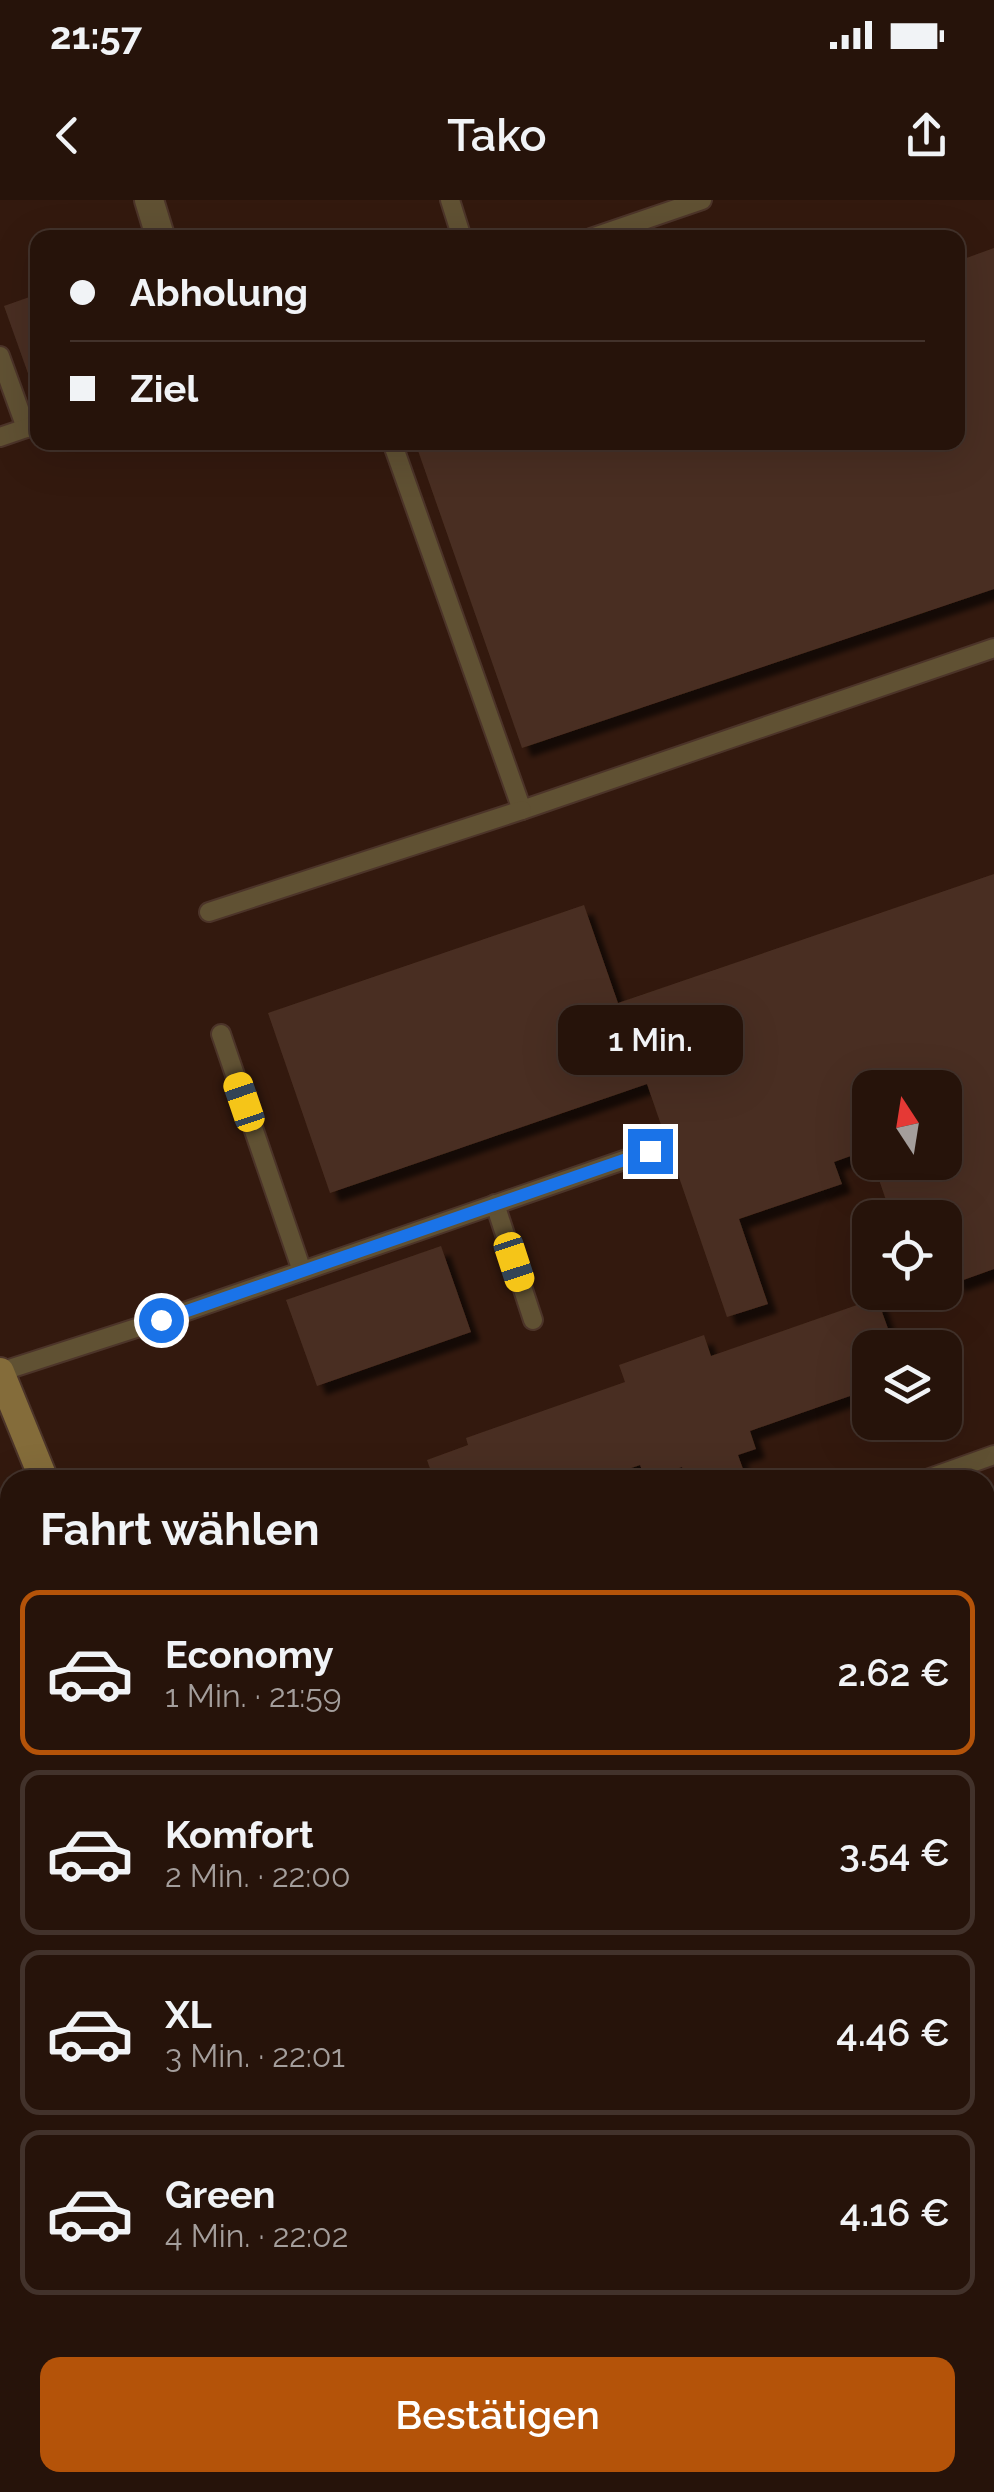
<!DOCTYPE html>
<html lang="de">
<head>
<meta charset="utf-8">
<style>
	:root { --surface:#26130a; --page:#2e1c13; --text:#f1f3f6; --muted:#a49e9c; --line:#42322b; --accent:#b45309 }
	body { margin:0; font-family:Raleway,sans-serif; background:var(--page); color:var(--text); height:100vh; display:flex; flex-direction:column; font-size:38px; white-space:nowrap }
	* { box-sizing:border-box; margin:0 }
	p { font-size:32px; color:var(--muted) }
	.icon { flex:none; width:55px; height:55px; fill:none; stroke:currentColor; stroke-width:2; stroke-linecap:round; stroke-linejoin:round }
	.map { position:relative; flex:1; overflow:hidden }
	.side { position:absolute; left:0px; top:1270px; width:995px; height:1022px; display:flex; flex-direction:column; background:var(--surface); border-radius:30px 30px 0 0; box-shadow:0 10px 40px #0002,0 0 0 2px var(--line) }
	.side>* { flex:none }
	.banner { position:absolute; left:30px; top:30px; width:935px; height:220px; border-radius:20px; box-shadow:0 10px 40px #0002,0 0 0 2px var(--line); display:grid; align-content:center; height:220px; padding:0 40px; background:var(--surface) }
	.needle { width:65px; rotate:348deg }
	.tools { position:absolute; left:852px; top:870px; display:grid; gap:20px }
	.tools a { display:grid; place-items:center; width:110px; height:110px; border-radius:20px; background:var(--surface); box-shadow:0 10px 40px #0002,0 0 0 2px var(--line); font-size:50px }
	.end { position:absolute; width:45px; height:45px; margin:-22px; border:12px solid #1a73e8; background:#fff; box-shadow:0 0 0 5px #fff }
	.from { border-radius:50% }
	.bubble { position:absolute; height:70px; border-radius:20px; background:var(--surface); box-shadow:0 10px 40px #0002,0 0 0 2px var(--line); font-size:32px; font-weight:600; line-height:70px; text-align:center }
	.car { position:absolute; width:30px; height:60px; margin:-30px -15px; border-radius:12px; box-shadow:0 0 8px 2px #0007; background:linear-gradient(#f5c518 24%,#345 0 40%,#f5c518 0 76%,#345 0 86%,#f5c518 0) }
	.banner b { display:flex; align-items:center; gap:35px; height:95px; font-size:38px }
	.banner b+b { border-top:2px solid var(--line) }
	.banner i { width:25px; height:25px; background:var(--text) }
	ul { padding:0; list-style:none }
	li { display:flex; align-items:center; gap:30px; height:165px; margin:0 20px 15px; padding:0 20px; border:5px solid var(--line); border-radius:20px }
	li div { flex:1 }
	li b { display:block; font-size:38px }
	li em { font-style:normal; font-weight:600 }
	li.current { border-color:var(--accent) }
	li>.icon { width:90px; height:90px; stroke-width:1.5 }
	h2 { padding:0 40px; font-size:45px; line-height:120px }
	.cta { display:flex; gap:20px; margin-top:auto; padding:20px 40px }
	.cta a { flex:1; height:115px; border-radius:20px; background:var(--accent); color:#fff; font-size:40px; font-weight:600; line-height:115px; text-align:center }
	.status { display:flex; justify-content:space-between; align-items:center; height:70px; padding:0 50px; background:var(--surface); direction:ltr }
	.status svg { height:28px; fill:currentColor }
	header { display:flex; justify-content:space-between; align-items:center; height:130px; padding:0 40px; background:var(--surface); font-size:45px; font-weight:600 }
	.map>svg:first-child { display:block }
</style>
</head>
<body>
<div class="status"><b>21:57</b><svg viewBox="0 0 49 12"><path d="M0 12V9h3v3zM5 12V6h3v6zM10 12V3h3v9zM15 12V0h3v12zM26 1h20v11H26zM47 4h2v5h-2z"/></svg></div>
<header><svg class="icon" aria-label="back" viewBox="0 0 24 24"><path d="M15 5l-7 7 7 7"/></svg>Tako<svg class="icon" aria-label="share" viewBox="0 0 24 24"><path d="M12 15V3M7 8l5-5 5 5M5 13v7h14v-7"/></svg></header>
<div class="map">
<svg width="994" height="2292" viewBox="0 0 994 2292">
	<defs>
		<filter id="shadow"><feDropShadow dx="9" dy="9" stdDeviation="2.5" flood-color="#0009"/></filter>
	</defs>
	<rect width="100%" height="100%" fill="#33190e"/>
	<g fill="#492e21" filter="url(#shadow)">
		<polygon points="994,48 994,389 522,548 415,242 958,242 958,61"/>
		<polygon points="38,94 38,176 30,179 4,106"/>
		<polygon points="994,674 994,1069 955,1083 945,1052 945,1018 933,1018 927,1000 890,1012 873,962 945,962 945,888 870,888 870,949 834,962 842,984 739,1019 768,1104 727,1117 647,884 330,993 268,813 584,705 618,803"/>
		<polygon points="441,1046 471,1132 317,1186 286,1100"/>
		<polygon points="877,1098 895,1148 870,1148 870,1189 750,1231 756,1249 738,1255 747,1280 687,1280 682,1267 646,1280 640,1265 597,1280 434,1280 427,1260 468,1245 466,1238 625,1182 619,1165 704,1135 711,1156"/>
		<polygon points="994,1364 994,1429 993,1429 985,1405 985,1368"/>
		<polygon points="10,1369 10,1448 0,1451 0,1372"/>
		<polygon points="994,1480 994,1923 993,1923 985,1898 985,1484"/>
		<polygon points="10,1863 10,1929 0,1934 0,1869"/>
		<polygon points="10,2030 10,2248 0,2227 0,2034"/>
		<polygon points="27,2282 329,2282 330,2286 317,2292 31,2292"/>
		<polygon points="580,2282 682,2282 687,2292 584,2292"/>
		<polygon points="717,2282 772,2282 777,2292 722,2292"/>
	</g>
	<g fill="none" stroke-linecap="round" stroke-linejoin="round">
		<defs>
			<g id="service">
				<polyline points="450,0 462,38"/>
				<polyline points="591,38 702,0"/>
				<polyline points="0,156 26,228"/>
				<polyline points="0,237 38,224"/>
				<polyline points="392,242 522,610 994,448"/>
				<polyline points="209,712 522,610"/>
				<polyline points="221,834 302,1071"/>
				<polyline points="495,1004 533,1120"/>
				<polyline points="0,1172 161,1120 650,951"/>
				<polyline points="924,1280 994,1255"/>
			</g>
			<g id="minor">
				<polyline points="149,0 160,36"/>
				<polyline points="0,1505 10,1501"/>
			</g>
			<g id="secondary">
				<polyline points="0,1172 44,1280"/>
				<polyline points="476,2282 481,2292"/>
			</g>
		</defs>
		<use href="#service" stroke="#4c3429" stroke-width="22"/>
		<use href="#minor" stroke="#4c3429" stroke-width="32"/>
		<use href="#secondary" stroke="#4c3429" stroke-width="32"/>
		<use href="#service" stroke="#605133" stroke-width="18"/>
		<use href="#minor" stroke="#605133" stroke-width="28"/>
		<use href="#secondary" stroke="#846c3a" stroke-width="28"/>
	</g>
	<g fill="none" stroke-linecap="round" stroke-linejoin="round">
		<polyline stroke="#1a73e8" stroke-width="12" points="161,1120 650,951"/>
	</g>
</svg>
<div class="tools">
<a><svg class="needle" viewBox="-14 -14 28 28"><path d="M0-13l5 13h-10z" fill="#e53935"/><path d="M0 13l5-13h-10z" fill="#a49e9c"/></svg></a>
<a><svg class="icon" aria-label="locate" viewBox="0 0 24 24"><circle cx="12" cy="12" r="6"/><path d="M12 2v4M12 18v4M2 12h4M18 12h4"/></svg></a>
<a><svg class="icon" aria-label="layers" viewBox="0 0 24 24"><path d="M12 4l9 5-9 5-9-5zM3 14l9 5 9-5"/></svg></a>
</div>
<i class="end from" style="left:161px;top:1120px"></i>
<i class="end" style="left:650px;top:951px"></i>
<div class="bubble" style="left:558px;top:805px;width:185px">1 Min.</div>
<i class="car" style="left:244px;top:902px;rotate:341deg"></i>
<i class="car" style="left:514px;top:1062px;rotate:162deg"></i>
<div class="banner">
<b><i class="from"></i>Abholung</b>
<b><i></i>Ziel</b>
</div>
<section class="side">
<h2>Fahrt wählen</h2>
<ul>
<li class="current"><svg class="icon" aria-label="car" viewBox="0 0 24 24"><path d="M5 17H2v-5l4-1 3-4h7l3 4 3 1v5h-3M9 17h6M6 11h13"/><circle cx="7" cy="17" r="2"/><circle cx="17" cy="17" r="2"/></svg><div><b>Economy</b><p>1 Min. · 21:59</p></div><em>2.62 €</em></li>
<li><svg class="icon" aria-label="car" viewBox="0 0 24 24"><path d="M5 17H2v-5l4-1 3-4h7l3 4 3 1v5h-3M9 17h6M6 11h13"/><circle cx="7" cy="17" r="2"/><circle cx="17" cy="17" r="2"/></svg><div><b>Komfort</b><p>2 Min. · 22:00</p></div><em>3.54 €</em></li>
<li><svg class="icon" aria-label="car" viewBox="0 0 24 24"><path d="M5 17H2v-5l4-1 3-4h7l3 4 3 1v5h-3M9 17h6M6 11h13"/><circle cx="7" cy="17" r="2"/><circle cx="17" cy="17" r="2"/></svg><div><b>XL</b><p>3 Min. · 22:01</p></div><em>4.46 €</em></li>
<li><svg class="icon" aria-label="car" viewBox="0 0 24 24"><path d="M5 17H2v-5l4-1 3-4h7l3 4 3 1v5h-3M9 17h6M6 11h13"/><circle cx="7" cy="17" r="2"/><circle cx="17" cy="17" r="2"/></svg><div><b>Green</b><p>4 Min. · 22:02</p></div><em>4.16 €</em></li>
</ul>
<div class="cta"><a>Bestätigen</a></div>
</section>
</div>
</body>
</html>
